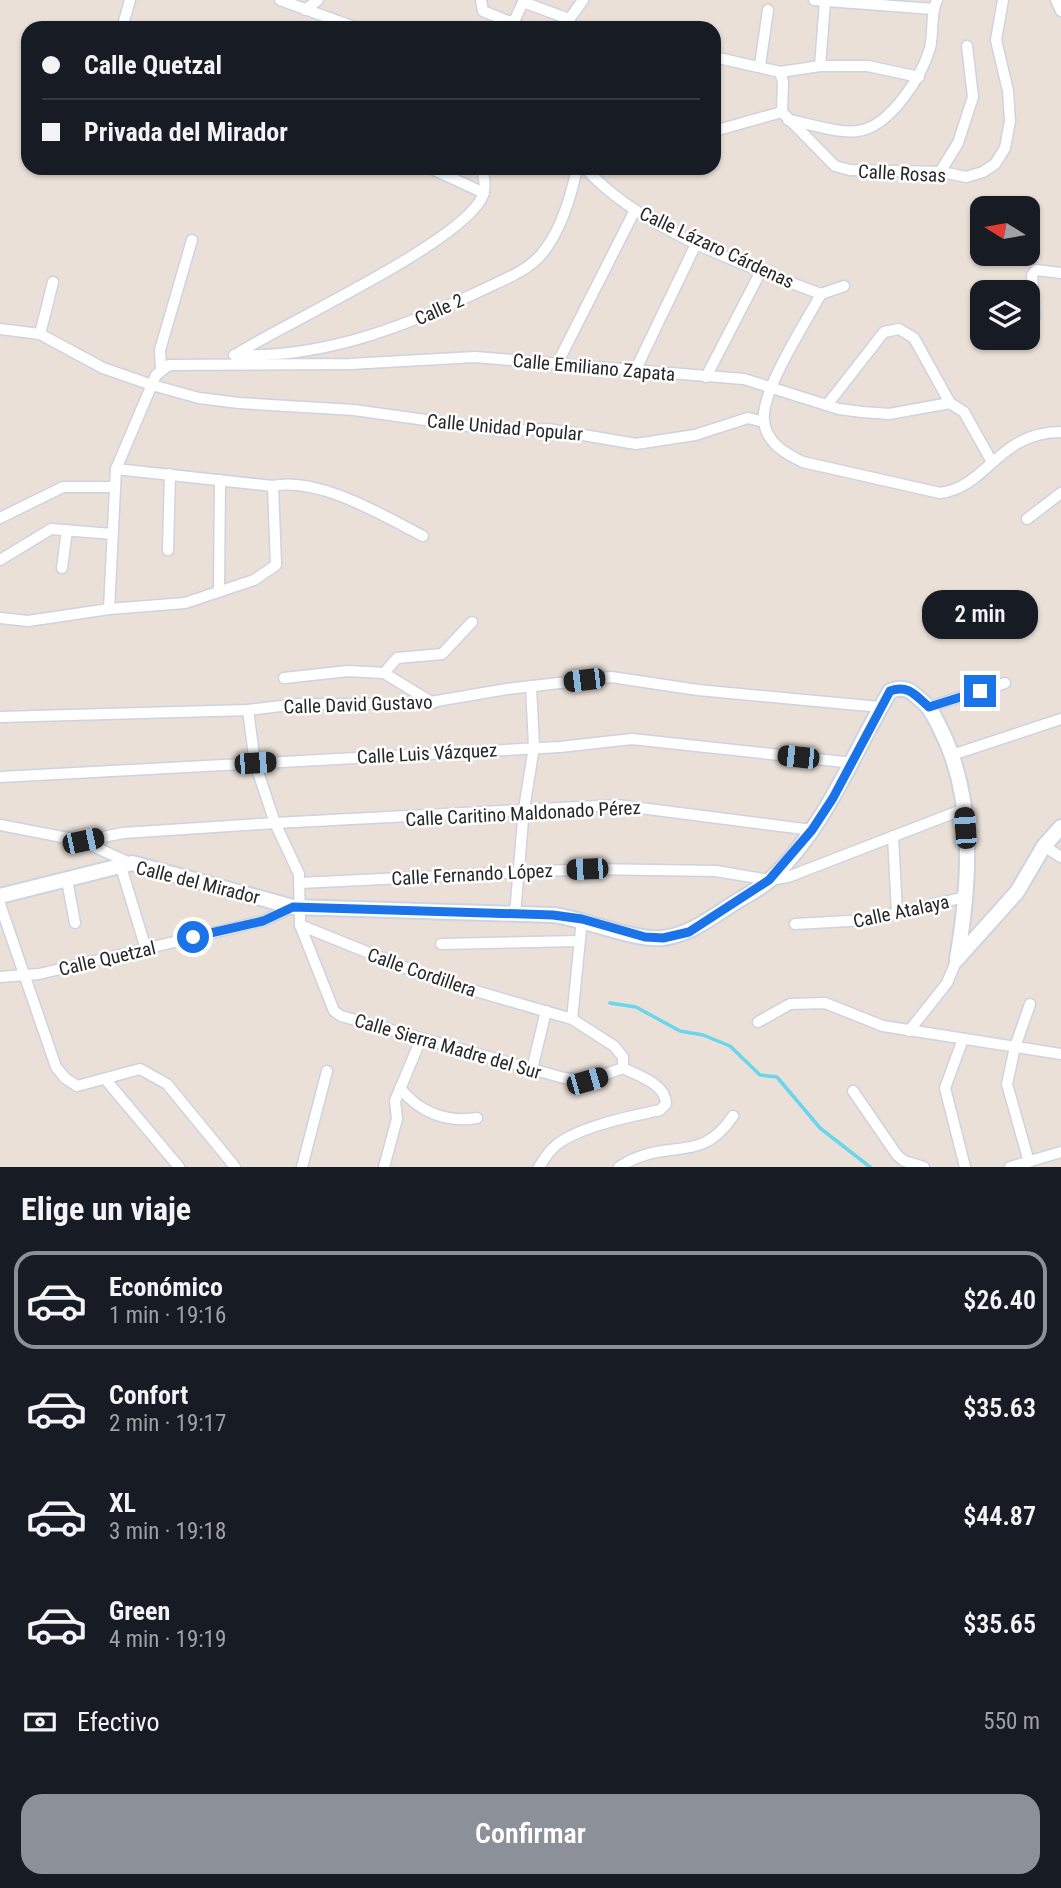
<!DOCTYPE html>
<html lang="es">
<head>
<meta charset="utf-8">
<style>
	:root { --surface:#171b24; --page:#20242c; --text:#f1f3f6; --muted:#9ea1a6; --line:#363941; --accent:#8c9099 }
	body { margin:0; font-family:"Roboto Condensed",sans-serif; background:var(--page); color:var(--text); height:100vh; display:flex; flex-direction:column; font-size:26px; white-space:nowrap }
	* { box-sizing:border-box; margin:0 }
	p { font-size:23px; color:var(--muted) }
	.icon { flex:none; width:38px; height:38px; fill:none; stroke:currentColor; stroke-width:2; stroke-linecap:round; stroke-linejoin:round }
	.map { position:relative; height:1167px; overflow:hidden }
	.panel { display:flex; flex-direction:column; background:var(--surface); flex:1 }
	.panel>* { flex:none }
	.hud { position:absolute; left:21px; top:21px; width:700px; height:154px; border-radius:21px; box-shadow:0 2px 5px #0004; display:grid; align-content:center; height:154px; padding:0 21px; background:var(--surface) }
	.needle { width:46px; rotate:281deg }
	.controls { position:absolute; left:970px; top:196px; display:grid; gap:14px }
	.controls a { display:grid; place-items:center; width:70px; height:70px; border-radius:14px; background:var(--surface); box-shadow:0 2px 5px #0004; font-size:35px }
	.end { position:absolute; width:32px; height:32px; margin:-16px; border:9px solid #1a73e8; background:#fff; box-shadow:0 0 0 4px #fff }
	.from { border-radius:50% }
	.bubble { position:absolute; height:49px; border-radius:21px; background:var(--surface); box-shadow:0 2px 5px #0004; font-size:23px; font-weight:600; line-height:49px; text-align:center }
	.car { position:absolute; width:21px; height:42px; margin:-21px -10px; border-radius:9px; box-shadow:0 0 5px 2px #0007; background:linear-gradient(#222 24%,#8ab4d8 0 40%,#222 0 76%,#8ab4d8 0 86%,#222 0) }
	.hud b { display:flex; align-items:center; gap:24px; height:66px; font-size:26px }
	.hud b+b { border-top:2px solid var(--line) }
	.hud i { width:18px; height:18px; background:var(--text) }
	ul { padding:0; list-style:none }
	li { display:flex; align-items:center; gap:21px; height:98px; margin:0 14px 10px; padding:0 7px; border:4px solid transparent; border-radius:21px }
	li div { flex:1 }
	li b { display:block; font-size:26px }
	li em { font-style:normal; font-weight:600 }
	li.active { border-color:var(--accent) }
	li>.icon { width:63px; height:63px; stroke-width:1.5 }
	h2 { padding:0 21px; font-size:32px; line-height:84px }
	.pay { display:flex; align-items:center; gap:18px; height:77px; padding:0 21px; font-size:26px }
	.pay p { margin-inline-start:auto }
	.button { display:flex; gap:14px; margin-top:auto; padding:14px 21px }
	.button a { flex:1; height:80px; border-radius:21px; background:var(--accent); color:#fff; font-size:28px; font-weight:600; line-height:80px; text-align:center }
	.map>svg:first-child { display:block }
</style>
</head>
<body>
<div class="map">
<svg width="1061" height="1167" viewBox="0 0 1061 1167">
	<rect width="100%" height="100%" fill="#eae0d8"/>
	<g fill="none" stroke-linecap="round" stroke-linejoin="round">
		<polyline stroke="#6ad6ec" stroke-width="3.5" points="610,1003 636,1007 680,1031 703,1035 730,1046 760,1075 777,1077 820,1128 870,1167"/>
		<defs>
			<g id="street">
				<polyline points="280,0 357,28"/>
				<polyline points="481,0 483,11 513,23"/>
				<polyline points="814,0 933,9"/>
				<polyline points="1056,0 1061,11"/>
				<polyline points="523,2 569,19"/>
				<polyline points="305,10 318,0"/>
				<polyline points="122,28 130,0"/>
				<polyline points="511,28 524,0"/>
				<polyline points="563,28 583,0"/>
				<polyline points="714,57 780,72 820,66 868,66 919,77"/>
				<polyline points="760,65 768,10"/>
				<polyline points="820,66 825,2"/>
				<polyline points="780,72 783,82 782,112 835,166 850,170 942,172 966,177 983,172 995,164 1005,148 1010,121 1008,91 996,40 1003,0"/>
				<path d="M788,120c21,3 49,14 70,11 32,-4 64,-55 72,-83 4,-16 0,-33 7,-48"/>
				<polyline points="714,131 782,112"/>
				<polyline points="430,168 484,193"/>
				<path d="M585,168c56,62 159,97 236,126"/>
				<polyline points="940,172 958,143 973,97 967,46"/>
				<path d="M821,294c-15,28 -61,98 -57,127 2,22 22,33 39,41l137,31c48,-6 58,-61 121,-61"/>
				<polyline points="821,294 844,286"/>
				<polyline points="1035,317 1032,275 1036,270 1061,273"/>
				<polyline points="0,329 40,334 103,368 152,385 199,398 239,403 354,410 504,431 548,429 636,444 695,435 748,418 764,422"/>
				<polyline points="40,334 53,282"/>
				<path d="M234,355c87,4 170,-28 246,-64 20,-10 44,-18 60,-35 20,-23 31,-59 37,-88"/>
				<path d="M235,355c47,-31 231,-114 248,-160 3,-7 1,-19 -1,-27"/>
				<polyline points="557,364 635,210"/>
				<polyline points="161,369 160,350 192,240"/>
				<polyline points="635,371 697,242"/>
				<polyline points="706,377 761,271"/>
				<polyline points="950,403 964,412 992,462"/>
				<polyline points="827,405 884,332 899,329 914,338 950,403"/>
				<path d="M116,469l157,17c45,-10 111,30 150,50"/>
				<polyline points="0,518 63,487 113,487"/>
				<polyline points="1027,519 1061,493"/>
				<polyline points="168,550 170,474"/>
				<polyline points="0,560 51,529 112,534"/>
				<polyline points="62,568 67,530"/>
				<polyline points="219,592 220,480"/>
				<polyline points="109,609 116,469 156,375 169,365 350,364 475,357 744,379 839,409 862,412 889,414 950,403"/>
				<polyline points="0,618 28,621 109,609 185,603 254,580 276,565 273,486"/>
				<polyline points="384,673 397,658 442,654 472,622"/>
				<polyline points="284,678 348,671 384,673 433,703"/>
				<polyline points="929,707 1005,683"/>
				<polyline points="248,710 255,763 275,823 299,874 300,925 334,1011 341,1016 564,1078 587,1081 623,1068"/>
				<polyline points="0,717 248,710 298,704 419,704 507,689 611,677 698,690 880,707"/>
				<polyline points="952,755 1061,719"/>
				<polyline points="0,777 560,747 632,739 853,763"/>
				<polyline points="0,825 83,841 123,833 275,823 617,805 812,830"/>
				<polyline points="893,836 897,913"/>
				<polyline points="84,842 130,863"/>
				<polyline points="1044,846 1061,857"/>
				<polyline points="121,867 146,949"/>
				<polyline points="67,880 75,923"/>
				<polyline points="300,883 588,869 716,871 769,880 788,877 964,809"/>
				<polyline points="0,904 56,1067 65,1078 77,1086 140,1069 167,1084 235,1167"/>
				<polyline points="515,914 524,809 534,747 531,686"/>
				<polyline points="795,924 867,920 965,897"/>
				<polyline points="300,925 431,978 572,1019 614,1046 623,1057 623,1068"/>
				<polyline points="441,944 579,941"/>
				<polyline points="0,977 39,974 263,921 293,907"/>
				<polyline points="572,1019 582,919"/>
				<polyline points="758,1022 790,1004 825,1003 883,1026 1061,1054"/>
				<polyline points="909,1031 947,983 957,959"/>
				<polyline points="963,1039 945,1088 965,1167"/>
				<polyline points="532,1069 546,1011"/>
				<polyline points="106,1080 179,1167"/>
				<path d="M400,1088c19,24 46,35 77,30"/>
				<polyline points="853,1091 897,1155 904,1161 924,1167"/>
				<polyline points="1029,1162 1007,1084 1015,1047 1030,1004"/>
				<polyline points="302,1167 327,1071"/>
				<polyline points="384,1167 397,1119 395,1101 421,1039"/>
				<path d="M539,1167c4,-6 8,-13 13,-18 19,-21 80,-33 108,-39l6,-6c0,-20 -27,-28 -43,-36"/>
				<path d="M619,1167c50,-32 80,0 114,-51"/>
				<polyline points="1010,1167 1061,1152"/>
			</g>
			<g id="secondary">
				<path d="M0,896l132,-33 161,44 260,8c33,4 81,26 110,23 24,-3 42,-16 62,-29 14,-10 32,-18 45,-29 56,-53 82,-125 120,-189 15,-6 21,0 32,10 9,7 13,17 18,27 36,70 30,156 17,231"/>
				<polyline points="957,959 1017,892 1044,846 1061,827"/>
			</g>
		</defs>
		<use href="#street" stroke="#cdd3e0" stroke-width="13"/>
		<use href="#secondary" stroke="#cdd3e0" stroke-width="18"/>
		<use href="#street" stroke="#fff" stroke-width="10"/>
		<use href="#secondary" stroke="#fff" stroke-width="14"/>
	</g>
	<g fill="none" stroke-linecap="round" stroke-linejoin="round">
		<path stroke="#1a73e8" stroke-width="9" d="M193,937l70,-16 30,-14 260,8 29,4 63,18 18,1 26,-6 80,-52 43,-50 21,-32 57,-107c18,-7 26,5 39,16l51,-16"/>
	</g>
	<g text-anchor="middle" stroke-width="5" stroke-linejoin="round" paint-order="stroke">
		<g font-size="19" fill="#272727" stroke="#fff">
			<text transform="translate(902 173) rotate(3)" y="7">Calle Rosas</text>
			<text transform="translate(717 247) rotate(25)" y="7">Calle Lázaro Cárdenas</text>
			<text transform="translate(439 309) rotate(-24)" y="7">Calle 2</text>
			<text transform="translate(594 367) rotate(5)" y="7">Calle Emiliano Zapata</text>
			<text transform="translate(505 427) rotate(5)" y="7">Calle Unidad Popular</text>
			<text transform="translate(358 704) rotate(-2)" y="7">Calle David Gustavo</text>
			<text transform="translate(427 753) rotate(-3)" y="7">Calle Luis Vázquez</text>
			<text transform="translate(523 813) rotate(-3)" y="7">Calle Caritino Maldonado Pérez</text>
			<text transform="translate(472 874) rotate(-3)" y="7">Calle Fernando López</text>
			<text transform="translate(198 882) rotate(14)" y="7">Calle del Mirador</text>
			<text transform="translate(901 911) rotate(-12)" y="7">Calle Atalaya</text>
			<text transform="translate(107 958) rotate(-13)" y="7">Calle Quetzal</text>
			<text transform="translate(422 972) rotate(19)" y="7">Calle Cordillera</text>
			<text transform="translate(448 1046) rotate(16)" y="7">Calle Sierra Madre del Sur</text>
		</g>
	</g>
</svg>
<div class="controls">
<a><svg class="needle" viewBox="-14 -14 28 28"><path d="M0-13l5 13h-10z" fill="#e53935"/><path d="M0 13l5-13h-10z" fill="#9ea1a6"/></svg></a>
<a><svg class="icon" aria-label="layers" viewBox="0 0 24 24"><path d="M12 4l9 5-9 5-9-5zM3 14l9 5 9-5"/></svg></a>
</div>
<i class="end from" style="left:193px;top:937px"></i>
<i class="end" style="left:980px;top:691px"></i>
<div class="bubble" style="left:922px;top:590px;width:116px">2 min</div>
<i class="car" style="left:584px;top:680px;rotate:263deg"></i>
<i class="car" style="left:798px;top:757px;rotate:276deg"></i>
<i class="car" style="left:255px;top:763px;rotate:86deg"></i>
<i class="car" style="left:965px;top:828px;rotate:356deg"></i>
<i class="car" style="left:83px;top:841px;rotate:78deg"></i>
<i class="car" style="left:587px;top:869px;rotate:268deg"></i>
<i class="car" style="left:587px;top:1081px;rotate:74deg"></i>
<div class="hud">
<b><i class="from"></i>Calle Quetzal</b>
<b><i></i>Privada del Mirador</b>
</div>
</div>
<section class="panel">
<h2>Elige un viaje</h2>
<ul>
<li class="active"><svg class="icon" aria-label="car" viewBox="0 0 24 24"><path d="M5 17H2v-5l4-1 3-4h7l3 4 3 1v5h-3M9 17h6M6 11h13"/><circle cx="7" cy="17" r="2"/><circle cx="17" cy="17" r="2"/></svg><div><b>Económico</b><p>1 min · 19:16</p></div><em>$26.40</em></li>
<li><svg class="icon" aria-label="car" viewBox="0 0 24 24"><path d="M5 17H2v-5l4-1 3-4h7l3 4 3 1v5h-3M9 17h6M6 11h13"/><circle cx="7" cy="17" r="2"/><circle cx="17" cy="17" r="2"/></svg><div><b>Confort</b><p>2 min · 19:17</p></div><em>$35.63</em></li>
<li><svg class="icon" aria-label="car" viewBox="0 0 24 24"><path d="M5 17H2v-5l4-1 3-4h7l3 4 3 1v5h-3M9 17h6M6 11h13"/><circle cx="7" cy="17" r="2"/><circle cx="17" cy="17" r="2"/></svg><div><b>XL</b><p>3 min · 19:18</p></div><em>$44.87</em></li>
<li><svg class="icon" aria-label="car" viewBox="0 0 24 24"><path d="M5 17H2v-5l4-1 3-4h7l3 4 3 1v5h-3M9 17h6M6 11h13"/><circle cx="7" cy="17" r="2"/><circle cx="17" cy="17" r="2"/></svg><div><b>Green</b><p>4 min · 19:19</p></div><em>$35.65</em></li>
</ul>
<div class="pay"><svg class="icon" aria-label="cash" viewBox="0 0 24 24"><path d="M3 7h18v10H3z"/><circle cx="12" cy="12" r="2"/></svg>Efectivo<p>550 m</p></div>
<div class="button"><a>Confirmar</a></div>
</section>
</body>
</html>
